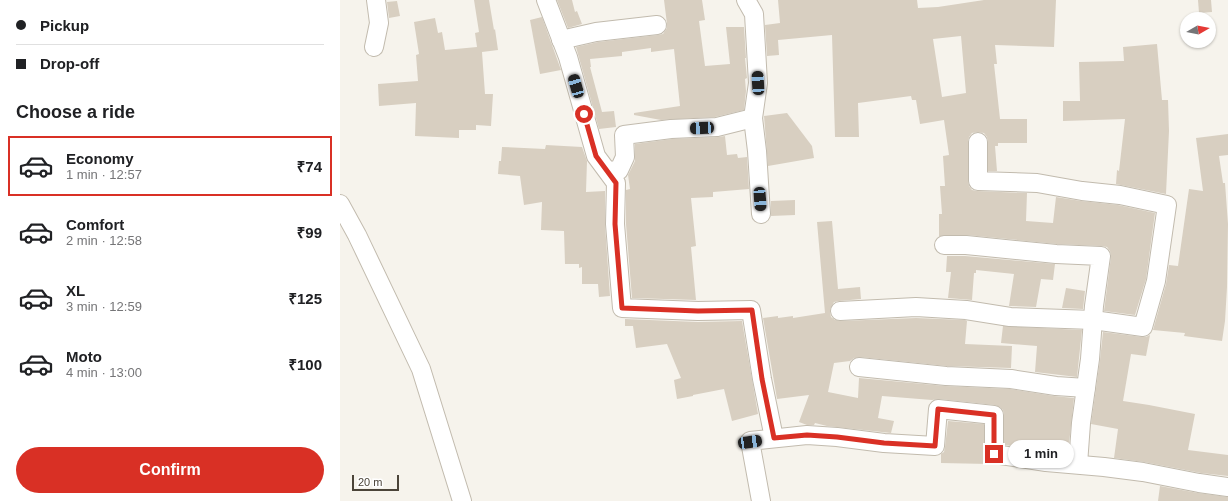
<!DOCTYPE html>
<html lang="en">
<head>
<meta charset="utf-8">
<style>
	:root { --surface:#fff; --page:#f2f2f2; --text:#202124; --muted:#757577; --line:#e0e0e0; --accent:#d93025 }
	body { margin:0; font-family:Arial,sans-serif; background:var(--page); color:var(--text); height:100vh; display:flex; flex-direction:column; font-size:15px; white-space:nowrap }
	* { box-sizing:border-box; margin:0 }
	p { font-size:13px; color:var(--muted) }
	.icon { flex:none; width:22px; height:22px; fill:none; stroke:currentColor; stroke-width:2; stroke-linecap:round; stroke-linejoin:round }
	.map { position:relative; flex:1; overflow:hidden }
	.sheet { display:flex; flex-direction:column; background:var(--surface); width:340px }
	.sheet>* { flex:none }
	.top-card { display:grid; align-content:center; height:88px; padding:0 16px; background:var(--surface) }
	.needle { width:26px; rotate:81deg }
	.tools { position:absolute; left:840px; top:12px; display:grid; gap:8px }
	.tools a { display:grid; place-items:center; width:36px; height:36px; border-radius:50%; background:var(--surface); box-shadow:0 1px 3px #0004; font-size:20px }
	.scale { position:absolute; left:12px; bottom:10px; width:47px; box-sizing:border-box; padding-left:4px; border:2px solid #4b4439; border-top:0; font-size:11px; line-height:14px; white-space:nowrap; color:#4b4439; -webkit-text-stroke:3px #fff; paint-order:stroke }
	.end { position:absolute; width:18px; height:18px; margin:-9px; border:5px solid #d93025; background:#fff; box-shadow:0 0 0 2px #fff }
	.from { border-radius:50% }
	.bubble { position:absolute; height:28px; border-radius:14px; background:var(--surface); box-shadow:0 1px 3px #0004; font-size:13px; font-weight:800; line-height:28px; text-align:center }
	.car { position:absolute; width:12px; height:24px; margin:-12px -6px; border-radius:5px; box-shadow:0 0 3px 1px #0007; background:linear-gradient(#222 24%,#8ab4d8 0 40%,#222 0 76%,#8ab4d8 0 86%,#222 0) }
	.top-card b { display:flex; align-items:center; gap:14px; height:38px; font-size:15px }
	.top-card b+b { border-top:1px solid var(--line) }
	.top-card i { width:10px; height:10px; background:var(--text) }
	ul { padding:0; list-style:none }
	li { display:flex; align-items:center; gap:12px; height:60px; margin:0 8px 6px; padding:0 8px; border:2px solid transparent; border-radius:0px }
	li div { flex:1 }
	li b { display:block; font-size:15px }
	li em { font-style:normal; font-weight:800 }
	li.on { border-color:var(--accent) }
	li>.icon { width:36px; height:36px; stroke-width:1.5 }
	h2 { padding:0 16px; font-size:18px; line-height:48px }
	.primary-button { display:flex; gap:8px; margin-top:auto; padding:8px 16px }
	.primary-button a { flex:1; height:46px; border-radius:24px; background:var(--accent); color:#fff; font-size:16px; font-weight:800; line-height:46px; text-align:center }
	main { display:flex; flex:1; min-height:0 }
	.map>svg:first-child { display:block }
</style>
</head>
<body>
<main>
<section class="sheet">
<div class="top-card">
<b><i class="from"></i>Pickup</b>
<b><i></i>Drop-off</b>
</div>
<h2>Choose a ride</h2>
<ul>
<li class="on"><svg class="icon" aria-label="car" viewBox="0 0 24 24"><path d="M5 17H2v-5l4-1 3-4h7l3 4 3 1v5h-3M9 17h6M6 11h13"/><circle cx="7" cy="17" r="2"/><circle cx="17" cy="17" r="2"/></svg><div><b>Economy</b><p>1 min · 12:57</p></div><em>₹74</em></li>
<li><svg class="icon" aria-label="car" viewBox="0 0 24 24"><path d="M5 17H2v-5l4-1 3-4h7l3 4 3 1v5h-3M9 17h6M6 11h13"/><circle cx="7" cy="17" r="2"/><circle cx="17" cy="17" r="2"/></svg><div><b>Comfort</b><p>2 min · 12:58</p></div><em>₹99</em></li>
<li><svg class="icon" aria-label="car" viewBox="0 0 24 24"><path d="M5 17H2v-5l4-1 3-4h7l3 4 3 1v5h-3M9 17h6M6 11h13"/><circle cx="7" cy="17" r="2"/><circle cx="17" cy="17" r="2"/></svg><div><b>XL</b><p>3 min · 12:59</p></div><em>₹125</em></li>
<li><svg class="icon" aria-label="car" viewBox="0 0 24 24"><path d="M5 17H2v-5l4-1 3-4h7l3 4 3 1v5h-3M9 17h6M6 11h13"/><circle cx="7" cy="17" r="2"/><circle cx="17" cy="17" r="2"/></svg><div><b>Moto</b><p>4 min · 13:00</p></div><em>₹100</em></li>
</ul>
<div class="primary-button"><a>Confirm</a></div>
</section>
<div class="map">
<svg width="888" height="501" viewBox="0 0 888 501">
	<rect width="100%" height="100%" fill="#f6f3ec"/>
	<g fill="#d8cfc1" fill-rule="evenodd">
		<polygon points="134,0 149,0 154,30 155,29 158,50 142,52 145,94 153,94 151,126 136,125 136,130 119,130 119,138 75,136 76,103 39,106 38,84 78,81 76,55 79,54 74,22 95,18 98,33 102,32 105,50 137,47 135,33 139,32"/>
		<polygon points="217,0 232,0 235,12 237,11 242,24 228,28"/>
		<polygon points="324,0 362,0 365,20 359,21 365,66 390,64 386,27 404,27 406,58 405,58 407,78 405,79 406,91 404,110 375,117 321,120 294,115 294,113 340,106 334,49 311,52 311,48 282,52 282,56 250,59 251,67 250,67 262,112 274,111 276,127 259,129 236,47 258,42 318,35 323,34 327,28 327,24"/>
		<path d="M438,0h139l1,8 20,-1 46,-7h72l-2,47 -59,-2 2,19h-3l6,55h27v24h-29v3h-3l2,25h-9v-29l-1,-5 -3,-4 -6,-1 -6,1 -3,4 -1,5v39l1,5 3,4 5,1 50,2 -1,28 27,2 3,-26 25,4 37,4 37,8 -9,66 -11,36 -31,-4 7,-54 -1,-6 -3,-4 -6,-1 -44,-2 -90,-9 -28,1v-22h3l-2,-28h5l-2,-30 6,-1 -5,-35 -24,4 -4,-24h-4l-1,-4 -53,7 1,34h-24l-3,-102 -54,5 1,15 -12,1 -2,-31 15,-2zM621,36l5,57 -24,4 -9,-58z"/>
		<polygon points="858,0 871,0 872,12 859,13"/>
		<polygon points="57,1 60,16 49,18 47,2"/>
		<polygon points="202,17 221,70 200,74 190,20"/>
		<polygon points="817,44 822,100 828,100 829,131 826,194 776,184 777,170 779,171 785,119 723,121 723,101 740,101 739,62 784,61 783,47"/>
		<polygon points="447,113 472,146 474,158 428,166 424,116"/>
		<polygon points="888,134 888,155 879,156 883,183 885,183 888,224 887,287 885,321 882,341 844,336 845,333 813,330 826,284 829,265 838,266 849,189 863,191 856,138"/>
		<polygon points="385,136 387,155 397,154 398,158 407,157 409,189 373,192 373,197 351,198 356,246 351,247 356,300 292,298 286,224 286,190 290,189 288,175 295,161 295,144 332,139 378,137"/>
		<polygon points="206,145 242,147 247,161 246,192 265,191 265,225 270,296 259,297 258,284 242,284 242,267 239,268 239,264 225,264 224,231 201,230 202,202 184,205 180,176 158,174 159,161 161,161 162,147 205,149"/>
		<polygon points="455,200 455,215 431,216 431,201"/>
		<polygon points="492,221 498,289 520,287 521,299 499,301 494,302 491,307 490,312 491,317 495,320 501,321 576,318 625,320 627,321 625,344 672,346 671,368 607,366 520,357 514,358 510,361 494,363 488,392 518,398 519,378 605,386 670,389 714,396 734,398 728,453 664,445 664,415 663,410 660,407 655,405 599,399 592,400 542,396 538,418 554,421 551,433 487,426 475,423 474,425 467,425 459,422 469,395 437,399 423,318 438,316 438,318 453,316 453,318 485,313 477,222"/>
		<polygon points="607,256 625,256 715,264 713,280 701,279 696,307 669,306 674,274 636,270 636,273 634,273 632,300 608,298 611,272 606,272"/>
		<polygon points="726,288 745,291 743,309 722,308"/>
		<polygon points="285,319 358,322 402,321 418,414 392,421 384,389 353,395 353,396 337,399 334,380 341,378 327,344 296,348 293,326 285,326"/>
		<polygon points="663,326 742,330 737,377 695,372 697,346 661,343"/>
		<polygon points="763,332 802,337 806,337 810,335 806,356 791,354 783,401 809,405 855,414 848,450 888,455 888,476 861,473 804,462 774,458 778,429 751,424 760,360"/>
		<polygon points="608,421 644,424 644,454 645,459 649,464 601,463 601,454 604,452 605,447"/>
		<polygon points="820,486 858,493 888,497 888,501 818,501"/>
	</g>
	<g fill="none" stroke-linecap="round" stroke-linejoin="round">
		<defs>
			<g id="street">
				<polyline points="206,0 228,57 256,156 276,183 275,224 282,308 358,311 411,310 422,379 434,438"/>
				<polyline points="406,0 414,14 418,83 413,118"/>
				<polyline points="221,40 256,32 317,25"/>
				<polyline points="34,47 39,23 36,0"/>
				<polyline points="268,171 279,170 285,157 284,135 331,129 377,127 413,118 417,151 421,214"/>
				<polyline points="0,204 17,235 81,369 122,501"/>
				<polyline points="604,245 626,245 716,254 761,256 754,306 750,359 741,423 738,464"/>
				<polyline points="500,311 576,307 626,310 670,317 753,320 803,327 816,281 827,205 780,195 742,191 697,183 638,181 638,142"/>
				<polyline points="519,367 606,376 671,379 716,386 746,388"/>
				<polyline points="421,501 410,441 467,435 497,437 544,443 595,446 598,409 654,415 654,454 706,462 764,467 803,472 859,483 888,487"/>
			</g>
		</defs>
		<use href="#street" stroke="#c2bbae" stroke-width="20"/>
		<use href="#street" stroke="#fff" stroke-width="18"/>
	</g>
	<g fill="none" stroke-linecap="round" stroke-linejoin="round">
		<polyline stroke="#d93025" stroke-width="5" points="244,114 256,156 276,183 275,224 282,308 358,311 412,310 422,379 434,438 467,435 497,437 544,443 595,446 598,409 654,415 654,454"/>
	</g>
</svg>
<div class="tools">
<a><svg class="needle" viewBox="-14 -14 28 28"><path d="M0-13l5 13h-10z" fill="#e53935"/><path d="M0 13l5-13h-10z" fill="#757577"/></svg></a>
</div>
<div class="scale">20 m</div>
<i class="end from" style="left:244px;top:114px"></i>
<i class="end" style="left:654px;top:454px"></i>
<div class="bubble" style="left:668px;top:440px;width:66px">1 min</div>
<i class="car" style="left:418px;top:83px;rotate:357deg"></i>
<i class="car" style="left:236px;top:86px;rotate:344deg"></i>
<i class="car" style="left:362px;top:128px;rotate:267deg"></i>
<i class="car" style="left:420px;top:199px;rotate:176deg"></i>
<i class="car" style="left:410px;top:442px;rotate:82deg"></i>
</div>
</main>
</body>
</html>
